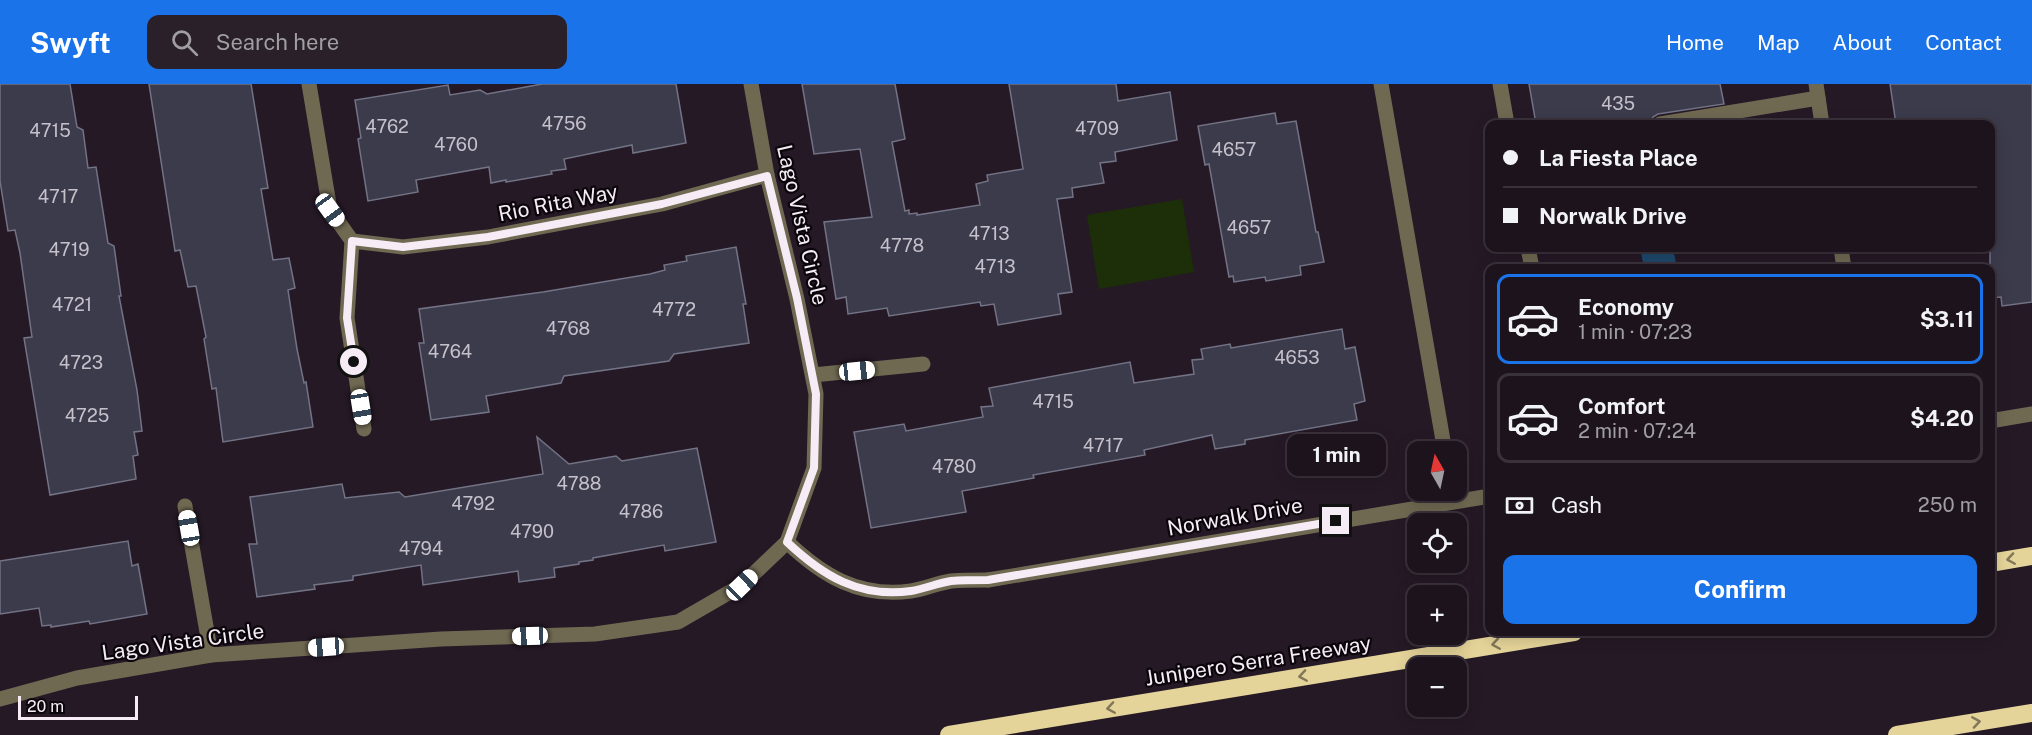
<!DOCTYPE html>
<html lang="en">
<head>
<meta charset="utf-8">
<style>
	:root { --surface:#1c131c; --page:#292029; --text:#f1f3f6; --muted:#a09ea3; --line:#3a323b; --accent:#1a73e8 }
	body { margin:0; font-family:"Public Sans",sans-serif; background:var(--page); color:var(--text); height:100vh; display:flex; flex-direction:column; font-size:22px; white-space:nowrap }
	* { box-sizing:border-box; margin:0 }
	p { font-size:20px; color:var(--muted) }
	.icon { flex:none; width:33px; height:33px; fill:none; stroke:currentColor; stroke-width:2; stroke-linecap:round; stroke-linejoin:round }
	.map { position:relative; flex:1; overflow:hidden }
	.side { position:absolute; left:1485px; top:180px; width:510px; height:372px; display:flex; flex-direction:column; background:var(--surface); border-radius:12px; box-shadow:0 3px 15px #0003,0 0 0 2px var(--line) }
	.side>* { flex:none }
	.top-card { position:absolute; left:1485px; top:36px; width:510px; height:132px; border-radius:12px; box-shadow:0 3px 15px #0003,0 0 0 2px var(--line); display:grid; align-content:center; height:132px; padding:0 18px; background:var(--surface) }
	.needle { width:39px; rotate:351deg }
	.buttons { position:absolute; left:1407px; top:357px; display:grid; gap:12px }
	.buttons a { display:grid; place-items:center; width:60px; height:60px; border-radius:12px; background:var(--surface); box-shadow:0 3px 15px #0003,0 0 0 2px var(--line); font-size:30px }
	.scale { position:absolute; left:18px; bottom:15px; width:120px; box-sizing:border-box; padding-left:6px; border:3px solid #f5ecf5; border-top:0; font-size:16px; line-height:21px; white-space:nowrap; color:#f5ecf5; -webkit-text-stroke:4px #0b060b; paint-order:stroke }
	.end { position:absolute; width:27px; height:27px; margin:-14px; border:8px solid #f5ecf5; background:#111; box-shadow:0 0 0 3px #111 }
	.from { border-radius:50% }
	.bubble { position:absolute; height:42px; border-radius:12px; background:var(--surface); box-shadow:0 3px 15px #0003,0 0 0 2px var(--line); font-size:20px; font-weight:700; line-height:42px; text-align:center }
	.car { position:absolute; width:18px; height:36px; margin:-18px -9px; border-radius:8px; box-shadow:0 0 4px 2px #0007; background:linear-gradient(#fff 24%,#345 0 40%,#fff 0 76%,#345 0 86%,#fff 0) }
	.top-card b { display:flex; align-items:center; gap:21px; height:57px; font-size:22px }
	.top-card b+b { border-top:2px solid var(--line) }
	.top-card i { width:15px; height:15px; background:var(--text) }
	ul { padding:10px 0 0; list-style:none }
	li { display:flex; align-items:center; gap:18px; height:90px; margin:0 12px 9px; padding:0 6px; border:3px solid var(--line); border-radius:12px }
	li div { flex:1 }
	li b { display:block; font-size:22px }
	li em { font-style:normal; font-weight:700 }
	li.on { border-color:var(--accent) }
	li>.icon { width:54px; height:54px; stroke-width:1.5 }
	.pay { display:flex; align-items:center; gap:15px; height:66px; padding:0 18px; font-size:22px }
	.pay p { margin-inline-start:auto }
	.button { display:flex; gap:12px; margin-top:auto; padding:12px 18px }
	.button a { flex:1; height:69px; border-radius:12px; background:var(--accent); color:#fff; font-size:24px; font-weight:700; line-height:69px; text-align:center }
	header { display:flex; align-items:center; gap:36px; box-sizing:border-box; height:84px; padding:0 30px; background:var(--accent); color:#fff }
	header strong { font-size:28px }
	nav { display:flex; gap:33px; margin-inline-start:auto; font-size:21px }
	.search { width:420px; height:54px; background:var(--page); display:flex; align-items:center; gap:15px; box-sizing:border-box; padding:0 21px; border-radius:12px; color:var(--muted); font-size:22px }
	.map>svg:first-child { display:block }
</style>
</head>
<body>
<header>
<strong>Swyft</strong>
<div class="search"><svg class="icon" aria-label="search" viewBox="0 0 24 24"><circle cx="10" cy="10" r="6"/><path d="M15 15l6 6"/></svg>Search here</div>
<nav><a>Home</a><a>Map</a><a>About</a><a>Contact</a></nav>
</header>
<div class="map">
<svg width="2032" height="651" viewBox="0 0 2032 651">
	<rect width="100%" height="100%" fill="#251926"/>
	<polygon fill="#1c2f08" points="1182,115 1194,188 1099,205 1087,131"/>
	<polygon fill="#1f496d" points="1640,164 1673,164 1677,184 1644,184"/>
	<g fill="#3b3b4c" stroke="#737386" stroke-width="1.5">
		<polygon points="0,0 70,0 77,43 83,46 88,84 96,83 108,159 114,162 121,212 119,212 137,306 142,347 134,348 138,371 133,372 136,395 50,411 24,254 32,253 20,169 15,146 8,147 0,97"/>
		<polygon points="149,0 251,0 268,104 261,105 273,176 289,174 295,204 288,206 297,265 304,299 306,298 313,343 223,358 216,304 212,305 204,255 206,253 196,202 188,203 180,166 175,167"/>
		<polygon points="542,0 676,0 686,59 633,69 632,61 564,75 566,85 551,87 552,90 506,98 506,96 491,99 489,83 416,96 418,108 368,117 358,55 361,54 355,16 448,1 450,11 480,6 487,10"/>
		<polygon points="802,0 895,0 905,55 892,58 905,127 909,126 909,130 917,129 917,131 980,121 976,100 988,97 987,91 1023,85 1009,0 1116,0 1118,17 1170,8 1177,56 1115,68 1116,77 1100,79 1104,99 1072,104 1073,113 1057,115 1072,208 1058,210 1061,230 998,241 994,220 981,222 980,218 889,232 887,224 848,230 846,213 836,215 824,138 872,133 860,65 814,70"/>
		<polygon points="1529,0 1720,0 1724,20 1658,30 1653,33 1650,40 1536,40"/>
		<polygon points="1890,0 2032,0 2032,218 2002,222 2001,213 1990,214 1990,40 1896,40"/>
		<polygon points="1275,29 1277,40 1296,37 1316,148 1318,148 1324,178 1300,182 1301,191 1266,197 1265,193 1234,198 1233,192 1229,193 1209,80 1205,81 1198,42"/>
		<polygon points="736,163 746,220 743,220 749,259 674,270 669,277 564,292 561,299 486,312 489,328 431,336 419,259 424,259 419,225 543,208 650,190 665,186 664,181 687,177 686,172"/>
		<polygon points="1342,245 1345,265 1355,263 1365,317 1354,320 1357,336 1245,356 1245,360 1215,365 1212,351 1144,366 1145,371 1033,391 1034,394 962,407 966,428 871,444 854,348 904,340 906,347 983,333 981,323 993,322 989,304 1130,278 1134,299 1194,290 1192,276 1203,275 1201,265 1230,260 1231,264"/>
		<polygon points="537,353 569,380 616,372 622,377 697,364 716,458 665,467 664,461 593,474 593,476 579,478 579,480 554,484 555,493 519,498 518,487 423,501 421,481 353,492 353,496 314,501 315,505 257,513 249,460 257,460 250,413 342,400 345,414 399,408 405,413 543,390"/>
		<polygon points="128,457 132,482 138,480 147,530 90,540 89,537 51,543 51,541 42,542 39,524 0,530 0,477"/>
	</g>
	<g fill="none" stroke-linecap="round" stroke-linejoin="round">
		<g stroke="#706952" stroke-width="15">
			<polyline points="1381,0 1445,368"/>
			<polyline points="1500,0 1507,40"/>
			<polyline points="1660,40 1818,14"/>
			<polyline points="1528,164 1532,184"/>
			<path d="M787,458c36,34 72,56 124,49 13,-2 27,-8 40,-10 12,-1 25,-1 37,-1"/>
		</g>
		<g stroke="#706952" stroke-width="15">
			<polyline points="309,0 330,126 352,157 347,234 364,345"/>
			<polyline points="1816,0 1822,40"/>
			<polyline points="352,157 403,163 488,153 662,120 767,91"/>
			<polyline points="1841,164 1844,184"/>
			<polyline points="813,291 923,280"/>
			<polyline points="1990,337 2032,330"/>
			<polyline points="185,422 211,571"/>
			<polyline points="988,496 1490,412"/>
			<polyline points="0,615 77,594 211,571 441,555 595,550 678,538 742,501 787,458 814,384 816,310 797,215 767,91 751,0"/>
		</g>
		<g stroke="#e5d499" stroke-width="18">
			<polyline points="1990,479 2032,472"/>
			<polyline points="949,651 1574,548"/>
			<polyline points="1897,651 2032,629"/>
		</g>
	</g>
	<defs><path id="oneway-chevron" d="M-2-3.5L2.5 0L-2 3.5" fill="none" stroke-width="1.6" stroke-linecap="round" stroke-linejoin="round" transform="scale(1.5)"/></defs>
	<g stroke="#837759">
		<use href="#oneway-chevron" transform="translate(2011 475) rotate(171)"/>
		<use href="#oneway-chevron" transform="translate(1496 560) rotate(171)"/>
		<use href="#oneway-chevron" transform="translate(1303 592) rotate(171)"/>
		<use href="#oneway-chevron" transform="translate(1111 624) rotate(171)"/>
		<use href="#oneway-chevron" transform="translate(1976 638) rotate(-9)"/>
	</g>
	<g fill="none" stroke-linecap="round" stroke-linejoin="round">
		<path stroke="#f5ecf5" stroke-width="8" d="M354,278l-7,-44 5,-77 51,6 85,-10 174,-33 105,-28 30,122 19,96 -2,74 -27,74c36,34 72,56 124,49 13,-2 27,-8 40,-10 12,-1 25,-1 37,-1l348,-59"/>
	</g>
	<g text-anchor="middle" stroke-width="4.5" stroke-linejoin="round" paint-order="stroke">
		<g font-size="18" fill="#c6c0cb">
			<text x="1618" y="26">435</text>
			<text x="564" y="46">4756</text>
			<text x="387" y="49">4762</text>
			<text x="1097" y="51">4709</text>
			<text x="50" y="53">4715</text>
			<text x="456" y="67">4760</text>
			<text x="1234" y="72">4657</text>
			<text x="58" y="119">4717</text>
			<text x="1249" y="150">4657</text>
			<text x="989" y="156">4713</text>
			<text x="902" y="168">4778</text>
			<text x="69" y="172">4719</text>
			<text x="995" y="189">4713</text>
			<text x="72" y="227">4721</text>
			<text x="674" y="232">4772</text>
			<text x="568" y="251">4768</text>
			<text x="450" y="274">4764</text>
			<text x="1297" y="280">4653</text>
			<text x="81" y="285">4723</text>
			<text x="1053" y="324">4715</text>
			<text x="87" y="338">4725</text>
			<text x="1103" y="368">4717</text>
			<text x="954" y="389">4780</text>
			<text x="579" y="406">4788</text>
			<text x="473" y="426">4792</text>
			<text x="641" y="434">4786</text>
			<text x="532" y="454">4790</text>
			<text x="421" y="471">4794</text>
		</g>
		<g font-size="21" fill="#f5ecf5" stroke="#0b060b">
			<text transform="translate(558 119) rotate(-11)" y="7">Rio Rita Way</text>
			<text transform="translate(802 141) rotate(77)" y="7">Lago Vista Circle</text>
			<text transform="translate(1235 433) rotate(-10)" y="7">Norwalk Drive</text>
			<text transform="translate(183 558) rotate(-8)" y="7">Lago Vista Circle</text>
			<text transform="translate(1258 577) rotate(-9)" y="7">Junipero Serra Freeway</text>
		</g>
	</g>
</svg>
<div class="buttons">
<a><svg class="needle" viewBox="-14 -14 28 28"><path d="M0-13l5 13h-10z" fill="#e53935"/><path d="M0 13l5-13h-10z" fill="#a09ea3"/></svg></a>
<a><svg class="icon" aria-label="locate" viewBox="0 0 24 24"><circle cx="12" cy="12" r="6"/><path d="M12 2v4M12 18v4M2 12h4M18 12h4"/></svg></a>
<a>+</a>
<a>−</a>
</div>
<div class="scale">20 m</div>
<i class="end from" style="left:354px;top:278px"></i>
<i class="end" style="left:1336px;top:437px"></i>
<div class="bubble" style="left:1287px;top:350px;width:99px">1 min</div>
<i class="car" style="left:330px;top:126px;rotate:144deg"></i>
<i class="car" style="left:857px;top:287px;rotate:84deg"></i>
<i class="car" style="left:361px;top:323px;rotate:171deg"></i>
<i class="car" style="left:189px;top:444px;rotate:350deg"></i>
<i class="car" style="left:742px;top:501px;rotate:46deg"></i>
<i class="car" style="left:530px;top:552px;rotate:268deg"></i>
<i class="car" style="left:326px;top:563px;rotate:266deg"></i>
<div class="top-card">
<b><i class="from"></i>La Fiesta Place</b>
<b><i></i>Norwalk Drive</b>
</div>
<section class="side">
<ul>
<li class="on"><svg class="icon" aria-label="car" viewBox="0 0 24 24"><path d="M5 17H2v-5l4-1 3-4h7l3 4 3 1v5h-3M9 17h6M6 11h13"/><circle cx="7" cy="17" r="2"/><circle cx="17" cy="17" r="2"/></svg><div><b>Economy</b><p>1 min · 07:23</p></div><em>$3.11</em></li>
<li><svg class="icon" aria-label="car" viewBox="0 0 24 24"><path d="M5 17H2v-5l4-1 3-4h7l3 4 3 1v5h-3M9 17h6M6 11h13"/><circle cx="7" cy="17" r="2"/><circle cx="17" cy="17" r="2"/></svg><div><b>Comfort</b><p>2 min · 07:24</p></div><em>$4.20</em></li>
</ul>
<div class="pay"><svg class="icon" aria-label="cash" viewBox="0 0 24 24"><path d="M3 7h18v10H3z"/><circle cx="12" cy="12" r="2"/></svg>Cash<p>250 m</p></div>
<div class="button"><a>Confirm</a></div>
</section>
</div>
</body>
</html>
